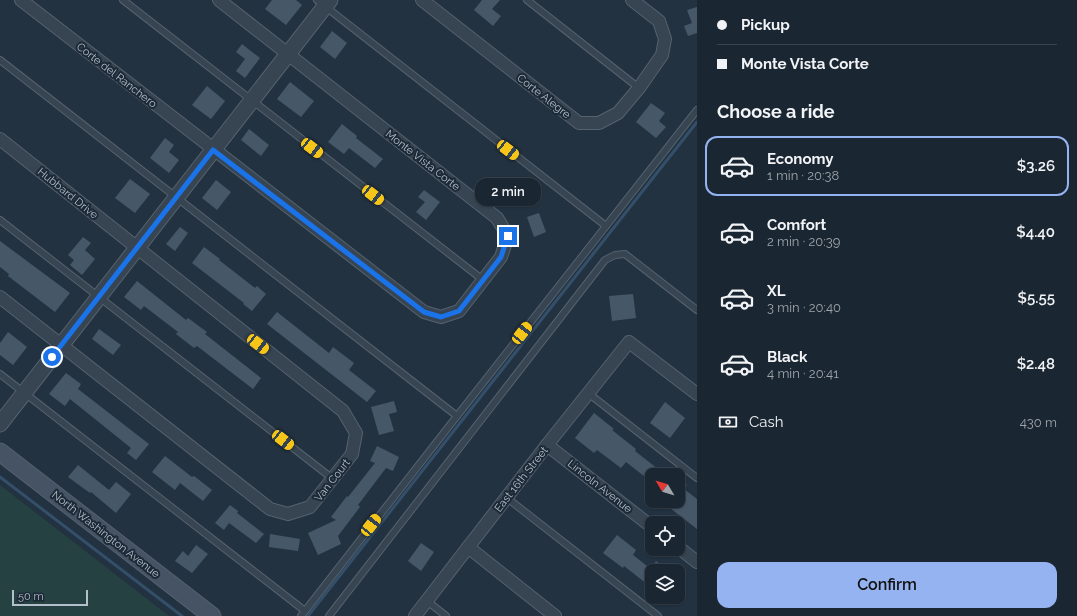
<!DOCTYPE html>
<html lang="en">
<head>
<meta charset="utf-8">
<style>
	:root { --surface:#1a2631; --page:#232e39; --text:#f1f3f6; --muted:#9fa5ab; --line:#38434d; --accent:#95b2f1 }
	body { margin:0; font-family:Raleway,sans-serif; background:var(--page); color:var(--text); height:100vh; display:flex; flex-direction:column; font-size:15px; white-space:nowrap }
	* { box-sizing:border-box; margin:0 }
	p { font-size:13px; color:var(--muted) }
	.icon { flex:none; width:22px; height:22px; fill:none; stroke:currentColor; stroke-width:2; stroke-linecap:round; stroke-linejoin:round }
	.map { position:relative; flex:1; overflow:hidden }
	.drawer { display:flex; flex-direction:column; background:var(--surface); width:380px }
	.drawer>* { flex:none }
	.guide { display:grid; align-content:center; height:88px; padding:0 20px; background:var(--surface) }
	.needle { width:26px; rotate:308deg }
	.fabs { position:absolute; left:645px; top:468px; display:grid; gap:8px }
	.fabs a { display:grid; place-items:center; width:40px; height:40px; border-radius:8px; background:var(--surface); box-shadow:0 1px 3px #0004,0 0 0 1px var(--line); font-size:20px }
	.scale { position:absolute; left:12px; bottom:10px; width:76px; box-sizing:border-box; padding-left:4px; border:2px solid #b3bfcb; border-top:0; font-size:11px; line-height:14px; white-space:nowrap; color:#b3bfcb; -webkit-text-stroke:3px #1c2936; paint-order:stroke }
	.end { position:absolute; width:18px; height:18px; margin:-9px; border:5px solid #1a73e8; background:#fff; box-shadow:0 0 0 2px #fff }
	.from { border-radius:50% }
	.bubble { position:absolute; height:28px; border-radius:12px; background:var(--surface); box-shadow:0 1px 3px #0004,0 0 0 1px var(--line); font-size:13px; font-weight:600; line-height:28px; text-align:center }
	.car { position:absolute; width:12px; height:24px; margin:-12px -6px; border-radius:5px; box-shadow:0 0 3px 1px #0007; background:linear-gradient(#f5c518 24%,#345 0 40%,#f5c518 0 76%,#345 0 86%,#f5c518 0) }
	.guide b { display:flex; align-items:center; gap:14px; height:38px; font-size:15px }
	.guide b+b { border-top:1px solid var(--line) }
	.guide i { width:10px; height:10px; background:var(--text) }
	ul { padding:0; list-style:none }
	li { display:flex; align-items:center; gap:12px; height:60px; margin:0 8px 6px; padding:0 12px; border:2px solid transparent; border-radius:12px }
	li div { flex:1 }
	li b { display:block; font-size:15px }
	li em { font-style:normal; font-weight:600 }
	li.on { border-color:var(--accent) }
	li>.icon { width:36px; height:36px; stroke-width:1.5 }
	h2 { padding:0 20px; font-size:18px; line-height:48px }
	.pay { display:flex; align-items:center; gap:10px; height:44px; padding:0 20px; font-size:15px }
	.pay p { margin-inline-start:auto }
	.action { display:flex; gap:8px; margin-top:auto; padding:8px 20px }
	.action a { flex:1; height:46px; border-radius:12px; background:var(--accent); color:#111; font-size:16px; font-weight:600; line-height:46px; text-align:center }
	main { display:flex; flex:1; min-height:0 }
	.map>svg:first-child { display:block }
</style>
</head>
<body>
<main>
<div class="map">
<svg width="697" height="616" viewBox="0 0 697 616">
	<rect width="100%" height="100%" fill="#233241"/>
	<polygon fill="#254142" points="0,485 169,616 0,616"/>
	<g fill="none" stroke-linecap="round" stroke-linejoin="round">
		<g stroke="#344f69" stroke-width="3">
			<polyline points="0,477 182,616"/>
			<polyline points="308,616 697,122"/>
		</g>
	</g>
	<g fill="#465868">
		<polygon points="272,0 296,0 302,5 286,25 265,9"/>
		<polygon points="482,0 500,0 492,9 501,16 493,26 474,10"/>
		<polygon points="697,7 697,33 688,36 684,26 692,23 687,10"/>
		<polygon points="332,31 347,43 335,59 320,47"/>
		<polygon points="242,44 260,58 245,78 236,71 245,59 236,52"/>
		<polygon points="290,82 314,101 301,117 277,99"/>
		<polygon points="207,86 225,101 211,119 192,105"/>
		<polygon points="651,103 665,113 659,121 666,127 656,138 636,122"/>
		<polygon points="342,124 357,136 356,138 383,159 375,168 349,148 344,154 328,142"/>
		<polygon points="249,129 269,145 261,156 241,140"/>
		<polygon points="165,138 174,145 169,152 179,160 169,173 150,158"/>
		<polygon points="130,179 150,194 135,213 115,198"/>
		<polygon points="216,180 231,192 217,210 202,198"/>
		<polygon points="424,190 440,202 426,220 416,212 425,202 418,197"/>
		<polygon points="539,213 546,232 534,237 527,217"/>
		<polygon points="180,227 188,233 175,251 166,244"/>
		<polygon points="83,237 91,243 85,250 95,259 82,275 70,265 74,260 68,255"/>
		<polygon points="0,241 70,293 55,312 8,276 9,274 0,267"/>
		<polygon points="204,247 220,259 219,260 255,288 257,286 266,294 252,311 243,304 244,303 192,263"/>
		<polygon points="137,281 186,320 188,318 207,332 205,334 261,378 253,389 197,346 194,348 176,334 178,332 144,306 141,310 124,297"/>
		<polygon points="633,294 636,318 612,321 609,296"/>
		<polygon points="277,312 329,353 333,347 354,363 349,370 376,391 367,402 267,324"/>
		<polygon points="99,329 121,345 113,355 92,339"/>
		<polygon points="8,332 27,347 13,365 0,355 0,343"/>
		<polygon points="66,373 81,384 78,389 149,444 136,460 127,453 131,448 70,399 65,406 49,394"/>
		<polygon points="394,401 397,412 389,414 394,431 379,435 371,407"/>
		<polygon points="665,402 685,418 670,438 650,423"/>
		<polygon points="594,413 614,429 612,430 636,449 635,451 658,469 649,480 626,462 621,468 597,450 594,453 575,438"/>
		<polygon points="377,446 399,457 393,471 386,468 358,505 360,507 338,536 341,544 318,555 308,533 336,520 331,517 347,496 348,497 375,463 370,461"/>
		<polygon points="165,456 192,477 194,476 212,490 203,501 180,483 175,490 152,472"/>
		<polygon points="78,465 109,490 116,482 131,494 116,513 91,492 90,493 68,477"/>
		<polygon points="678,478 687,485 684,489 697,499 697,529 661,501 678,501"/>
		<polygon points="230,505 238,511 237,513 264,534 256,543 229,523 224,530 215,523"/>
		<polygon points="270,534 300,539 298,551 269,547"/>
		<polygon points="617,535 636,550 633,555 651,569 656,561 669,571 652,571 652,588 624,566 623,568 603,553"/>
		<polygon points="421,543 434,552 421,571 408,561"/>
		<polygon points="196,545 208,554 192,573 175,561 183,551 188,556"/>
	</g>
	<g fill="none" stroke-linecap="round" stroke-linejoin="round">
		<defs>
			<g id="service">
				<polyline points="123,0 483,280"/>
				<polyline points="317,0 606,226"/>
				<polyline points="527,0 639,88"/>
				<polyline points="0,60 457,416"/>
				<polyline points="0,220 333,479"/>
				<polyline points="0,374 305,611"/>
				<polyline points="588,393 697,478"/>
				<polyline points="507,498 658,616"/>
				<polyline points="427,601 446,616"/>
				<polyline points="301,616 457,416 697,110"/>
				<polyline points="329,616 605,260 615,255 625,254 697,310"/>
			</g>
			<g id="minor">
				<polyline points="21,0 424,312 441,317 459,311 501,257 508,236 497,218 219,0"/>
				<polyline points="422,0 579,123 599,123 618,113 639,88 662,55 665,39 659,21 632,0"/>
				<polyline points="0,139 343,411 356,433 352,454 310,507 288,514 270,509 0,297"/>
				<polyline points="547,445 652,527"/>
				<polyline points="468,547 555,616"/>
				<polyline points="678,547 697,562"/>
				<polyline points="415,616 547,445 629,342 697,394"/>
			</g>
			<polyline id="tertiary" points="0,424 330,0"/>
			<polyline id="secondary" points="0,452 212,616"/>
		</defs>
		<use href="#service" stroke="#55626e" stroke-width="8"/>
		<use href="#minor" stroke="#55626e" stroke-width="14"/>
		<use href="#tertiary" stroke="#55626e" stroke-width="17"/>
		<use href="#secondary" stroke="#55626e" stroke-width="19"/>
		<use href="#service" stroke="#374451" stroke-width="6"/>
		<use href="#minor" stroke="#374451" stroke-width="12"/>
		<use href="#tertiary" stroke="#374451" stroke-width="15"/>
		<use href="#secondary" stroke="#455364" stroke-width="17"/>
	</g>
	<g fill="none" stroke-linecap="round" stroke-linejoin="round">
		<polyline stroke="#1a73e8" stroke-width="5" points="52,357 213,150 424,312 441,317 459,311 501,257 508,236"/>
	</g>
	<g text-anchor="middle" stroke-width="4" stroke-linejoin="round" paint-order="stroke">
		<g font-size="11" fill="#b3bfcb" stroke="#1c2936">
			<text transform="translate(117 75) rotate(38)" y="4">Corte del Ranchero</text>
			<text transform="translate(544 96) rotate(38)" y="4">Corte Alegre</text>
			<text transform="translate(423 160) rotate(38)" y="4">Monte Vista Corte</text>
			<text transform="translate(68 193) rotate(39)" y="4">Hubbard Drive</text>
			<text transform="translate(521 479) rotate(-52)" y="4">East 16th Street</text>
			<text transform="translate(332 480) rotate(-52)" y="4">Van Court</text>
			<text transform="translate(600 486) rotate(38)" y="4">Lincoln Avenue</text>
			<text transform="translate(106 534) rotate(38)" y="4">North Washington Avenue</text>
		</g>
	</g>
</svg>
<div class="fabs">
<a><svg class="needle" viewBox="-14 -14 28 28"><path d="M0-13l5 13h-10z" fill="#e53935"/><path d="M0 13l5-13h-10z" fill="#9fa5ab"/></svg></a>
<a><svg class="icon" aria-label="locate" viewBox="0 0 24 24"><circle cx="12" cy="12" r="6"/><path d="M12 2v4M12 18v4M2 12h4M18 12h4"/></svg></a>
<a><svg class="icon" aria-label="layers" viewBox="0 0 24 24"><path d="M12 4l9 5-9 5-9-5zM3 14l9 5 9-5"/></svg></a>
</div>
<div class="scale">50 m</div>
<i class="end from" style="left:52px;top:357px"></i>
<i class="end" style="left:508px;top:236px"></i>
<div class="bubble" style="left:475px;top:178px;width:66px">2 min</div>
<i class="car" style="left:312px;top:148px;rotate:128deg"></i>
<i class="car" style="left:508px;top:150px;rotate:128deg"></i>
<i class="car" style="left:373px;top:195px;rotate:128deg"></i>
<i class="car" style="left:522px;top:333px;rotate:38deg"></i>
<i class="car" style="left:258px;top:344px;rotate:128deg"></i>
<i class="car" style="left:283px;top:440px;rotate:128deg"></i>
<i class="car" style="left:371px;top:525px;rotate:38deg"></i>
</div>
<section class="drawer">
<div class="guide">
<b><i class="from"></i>Pickup</b>
<b><i></i>Monte Vista Corte</b>
</div>
<h2>Choose a ride</h2>
<ul>
<li class="on"><svg class="icon" aria-label="car" viewBox="0 0 24 24"><path d="M5 17H2v-5l4-1 3-4h7l3 4 3 1v5h-3M9 17h6M6 11h13"/><circle cx="7" cy="17" r="2"/><circle cx="17" cy="17" r="2"/></svg><div><b>Economy</b><p>1 min · 20:38</p></div><em>$3.26</em></li>
<li><svg class="icon" aria-label="car" viewBox="0 0 24 24"><path d="M5 17H2v-5l4-1 3-4h7l3 4 3 1v5h-3M9 17h6M6 11h13"/><circle cx="7" cy="17" r="2"/><circle cx="17" cy="17" r="2"/></svg><div><b>Comfort</b><p>2 min · 20:39</p></div><em>$4.40</em></li>
<li><svg class="icon" aria-label="car" viewBox="0 0 24 24"><path d="M5 17H2v-5l4-1 3-4h7l3 4 3 1v5h-3M9 17h6M6 11h13"/><circle cx="7" cy="17" r="2"/><circle cx="17" cy="17" r="2"/></svg><div><b>XL</b><p>3 min · 20:40</p></div><em>$5.55</em></li>
<li><svg class="icon" aria-label="car" viewBox="0 0 24 24"><path d="M5 17H2v-5l4-1 3-4h7l3 4 3 1v5h-3M9 17h6M6 11h13"/><circle cx="7" cy="17" r="2"/><circle cx="17" cy="17" r="2"/></svg><div><b>Black</b><p>4 min · 20:41</p></div><em>$2.48</em></li>
</ul>
<div class="pay"><svg class="icon" aria-label="cash" viewBox="0 0 24 24"><path d="M3 7h18v10H3z"/><circle cx="12" cy="12" r="2"/></svg>Cash<p>430 m</p></div>
<div class="action"><a>Confirm</a></div>
</section>
</main>
</body>
</html>
